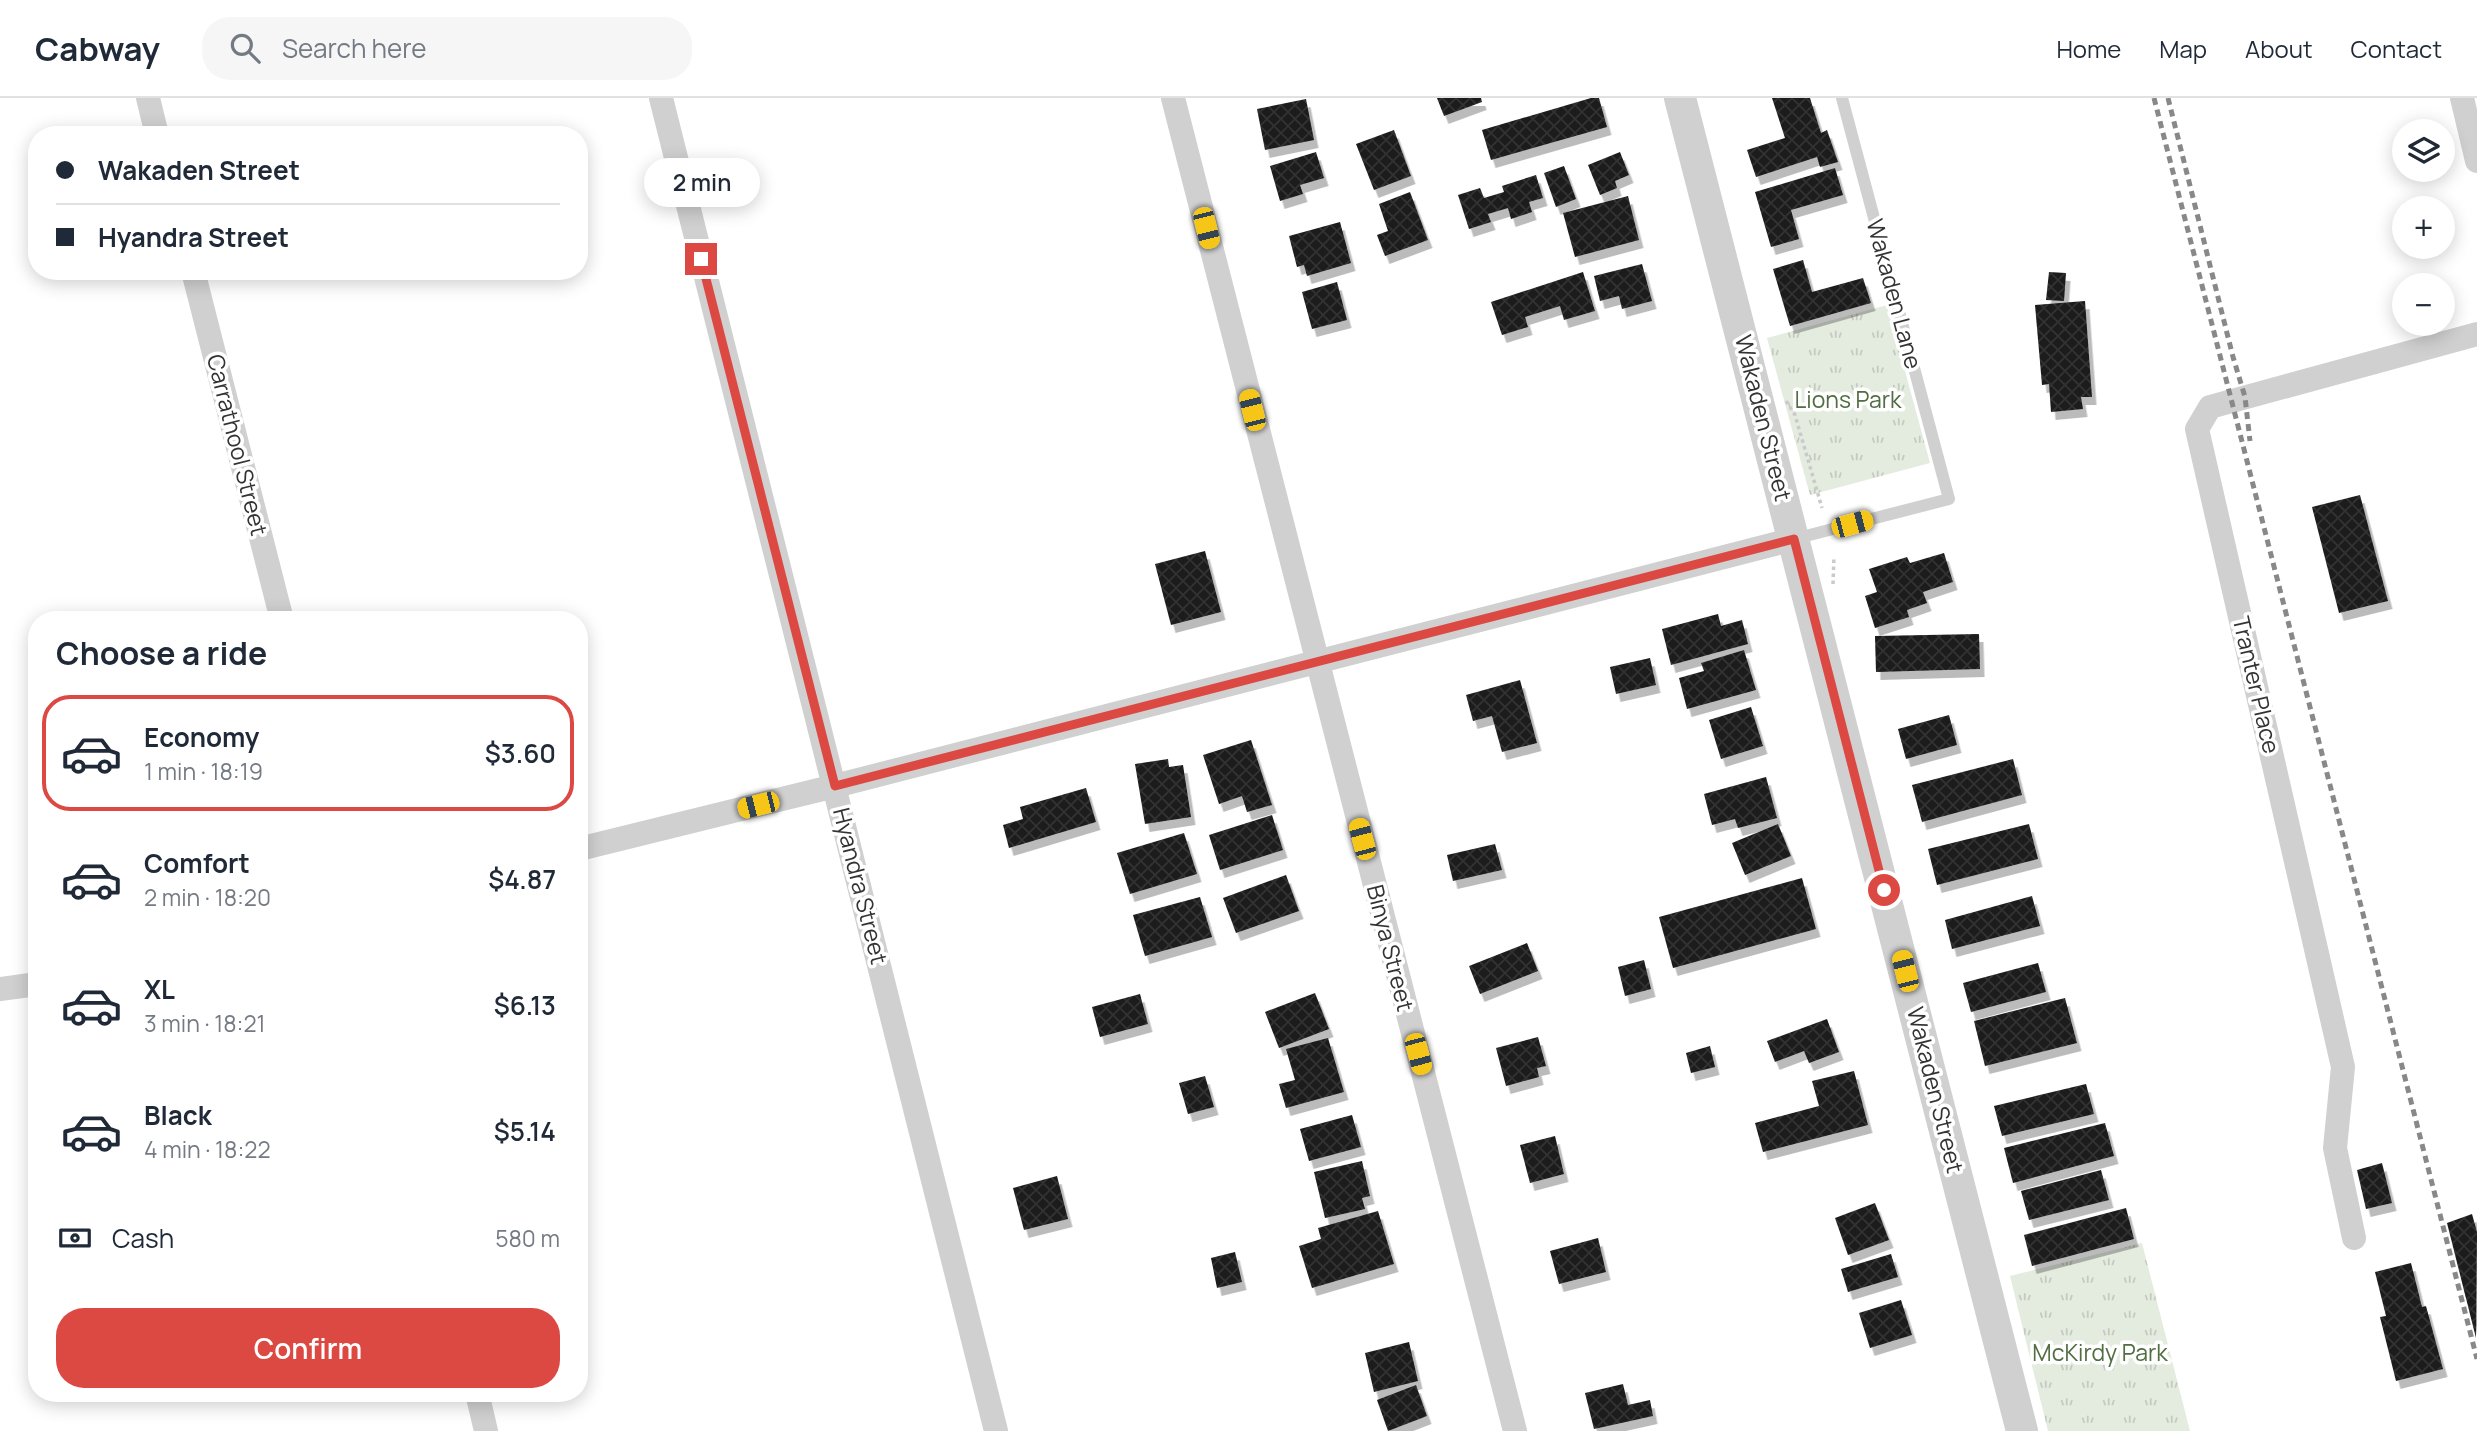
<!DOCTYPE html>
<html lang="en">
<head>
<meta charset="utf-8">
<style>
	:root { --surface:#fff; --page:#f6f6f7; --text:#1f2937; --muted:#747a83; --line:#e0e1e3; --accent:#dc4943 }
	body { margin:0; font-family:Manrope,sans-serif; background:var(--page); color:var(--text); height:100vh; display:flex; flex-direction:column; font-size:26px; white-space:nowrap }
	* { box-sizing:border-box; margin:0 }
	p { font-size:23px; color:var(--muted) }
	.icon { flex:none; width:38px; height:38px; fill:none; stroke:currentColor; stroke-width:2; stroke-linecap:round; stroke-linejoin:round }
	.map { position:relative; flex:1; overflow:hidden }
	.details { position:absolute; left:28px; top:513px; width:560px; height:791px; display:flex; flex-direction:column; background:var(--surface); border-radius:28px; box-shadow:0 4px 18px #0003 }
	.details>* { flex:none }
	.banner { position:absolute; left:28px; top:28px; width:560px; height:154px; border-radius:28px; box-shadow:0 4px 18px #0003; display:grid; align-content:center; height:154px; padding:0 28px; background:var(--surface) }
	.fabs { position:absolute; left:2392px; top:21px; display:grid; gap:14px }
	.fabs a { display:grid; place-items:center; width:63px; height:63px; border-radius:50%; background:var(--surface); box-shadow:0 4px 18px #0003; font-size:35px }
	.end { position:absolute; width:32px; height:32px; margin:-16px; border:9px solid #dc4943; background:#fff; box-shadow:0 0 0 4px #fff }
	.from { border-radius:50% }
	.bubble { position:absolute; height:49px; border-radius:24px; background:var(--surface); box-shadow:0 4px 18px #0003; font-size:23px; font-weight:600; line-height:49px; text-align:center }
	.car { position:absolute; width:21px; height:42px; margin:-21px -10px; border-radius:9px; box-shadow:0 0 5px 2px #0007; background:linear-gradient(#f5c518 24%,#345 0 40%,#f5c518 0 76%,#345 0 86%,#f5c518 0) }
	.banner b { display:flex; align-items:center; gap:24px; height:66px; font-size:26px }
	.banner b+b { border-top:2px solid var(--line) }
	.banner i { width:18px; height:18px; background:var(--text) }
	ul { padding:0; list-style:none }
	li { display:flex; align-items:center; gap:21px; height:116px; margin:0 14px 10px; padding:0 14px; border:4px solid transparent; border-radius:28px }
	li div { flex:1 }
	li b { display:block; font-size:26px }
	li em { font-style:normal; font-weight:600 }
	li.current { border-color:var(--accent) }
	li>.icon { width:63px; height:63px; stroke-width:1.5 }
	h2 { padding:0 28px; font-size:32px; line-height:84px }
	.pay { display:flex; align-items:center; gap:18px; height:77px; padding:0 28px; font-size:26px }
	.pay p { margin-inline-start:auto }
	.button { display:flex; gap:14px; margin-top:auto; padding:14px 28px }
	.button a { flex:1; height:80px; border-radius:28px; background:var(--accent); color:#fff; font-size:28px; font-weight:600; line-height:80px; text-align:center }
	header { display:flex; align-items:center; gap:42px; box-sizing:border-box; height:98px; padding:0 35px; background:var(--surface); border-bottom:2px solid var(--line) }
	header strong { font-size:33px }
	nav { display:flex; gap:38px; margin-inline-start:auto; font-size:24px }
	.search { width:490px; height:63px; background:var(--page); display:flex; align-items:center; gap:18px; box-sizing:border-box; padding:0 24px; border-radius:28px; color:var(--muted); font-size:26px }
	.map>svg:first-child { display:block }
</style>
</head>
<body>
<header>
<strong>Cabway</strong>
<div class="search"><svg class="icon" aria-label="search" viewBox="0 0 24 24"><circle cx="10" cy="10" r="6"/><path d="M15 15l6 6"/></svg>Search here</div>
<nav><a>Home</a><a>Map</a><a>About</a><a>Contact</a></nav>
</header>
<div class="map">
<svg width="2477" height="1333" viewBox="0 0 2477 1333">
	<defs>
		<pattern id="park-tufts" width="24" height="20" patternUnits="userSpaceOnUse" patternTransform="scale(1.75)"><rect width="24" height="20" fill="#e4ebdf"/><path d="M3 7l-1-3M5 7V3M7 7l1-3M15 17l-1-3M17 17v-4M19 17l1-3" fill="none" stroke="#c4cac0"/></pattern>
		<pattern id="building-cross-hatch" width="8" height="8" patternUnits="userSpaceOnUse" patternTransform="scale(1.75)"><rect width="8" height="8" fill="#1a1a1a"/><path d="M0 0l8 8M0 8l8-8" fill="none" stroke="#333"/></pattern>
		<filter id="shadow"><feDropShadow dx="4.5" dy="8" stdDeviation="0" flood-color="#0004"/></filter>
	</defs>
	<rect width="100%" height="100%" fill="#fff"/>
	<g fill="url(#park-tufts)">
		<polygon points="1887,207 1930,365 1810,397 1767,240"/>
		<polygon points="2142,1145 2190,1333 2048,1333 2010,1178"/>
	</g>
	<g fill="url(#building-cross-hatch)" filter="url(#shadow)">
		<polygon points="1437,0 1481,0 1482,4 1444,18"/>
		<polygon points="1591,0 1599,0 1607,29 1491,62 1482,32"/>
		<polygon points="1772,0 1810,0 1821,35 1827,32 1838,64 1820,69 1817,59 1756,79 1747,52 1785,40"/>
		<polygon points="1306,1 1314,42 1265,52 1257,11"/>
		<polygon points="1394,32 1411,78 1374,92 1356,46"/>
		<polygon points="1316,54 1324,80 1300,87 1303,96 1280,103 1270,68"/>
		<polygon points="1620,54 1629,77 1615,83 1617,90 1600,97 1588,67"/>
		<polygon points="1564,68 1576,101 1556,109 1544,75"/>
		<polygon points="1835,70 1843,97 1791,112 1799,141 1771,149 1755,94"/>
		<polygon points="1536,77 1543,100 1529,104 1532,114 1511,121 1508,110 1488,116 1491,124 1469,131 1458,97 1480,90 1484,100 1504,94 1502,88"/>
		<polygon points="1410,94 1428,142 1385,158 1377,137 1388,133 1379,106"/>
		<polygon points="1628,98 1639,142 1575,159 1563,115"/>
		<polygon points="1340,124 1351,165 1307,178 1304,167 1297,169 1289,138"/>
		<polygon points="1803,162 1812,194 1863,180 1871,205 1790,228 1773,171"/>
		<polygon points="1642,166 1652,203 1622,211 1619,198 1600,203 1594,178"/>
		<polygon points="1583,174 1595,213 1564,222 1560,208 1525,219 1528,229 1502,237 1491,204"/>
		<polygon points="2049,174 2066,175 2064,203 2046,202"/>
		<polygon points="1337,184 1347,222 1312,231 1302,194"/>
		<polygon points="2085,203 2092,299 2081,299 2083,311 2051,314 2049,286 2042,287 2035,207"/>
		<polygon points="2360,397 2388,503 2339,515 2312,409"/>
		<polygon points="1205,453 1221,514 1171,527 1155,466"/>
		<polygon points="1944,455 1953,484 1923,494 1927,505 1907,512 1909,519 1875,530 1865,498 1877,494 1869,471 1907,459 1910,465"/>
		<polygon points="1718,516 1721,528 1742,522 1748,546 1671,567 1662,531"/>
		<polygon points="1979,536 1980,571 1876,574 1875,538"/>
		<polygon points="1744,552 1756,592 1687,611 1679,580 1704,573 1701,565"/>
		<polygon points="1650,560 1656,587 1616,596 1610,569"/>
		<polygon points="1520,582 1537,645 1502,654 1492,618 1473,623 1466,597"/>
		<polygon points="1751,609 1763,648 1721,661 1709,622"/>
		<polygon points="1949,617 1957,647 1906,661 1898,631"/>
		<polygon points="1251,642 1272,707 1247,714 1242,698 1219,706 1203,657"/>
		<polygon points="1168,661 1169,669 1183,667 1191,719 1145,726 1135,666"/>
		<polygon points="2013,661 2022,697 1922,724 1912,687"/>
		<polygon points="1766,679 1777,720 1738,730 1735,721 1712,727 1704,696"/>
		<polygon points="1086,690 1096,724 1009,750 1003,727 1023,721 1020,709"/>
		<polygon points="1272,717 1283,752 1220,772 1209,737"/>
		<polygon points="1778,726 1791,758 1745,777 1732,745"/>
		<polygon points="2029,726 2038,761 1937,787 1928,751"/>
		<polygon points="1184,735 1197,776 1130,796 1117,755"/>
		<polygon points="1495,746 1502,772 1453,783 1447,757"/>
		<polygon points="1286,777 1299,813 1236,835 1223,800"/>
		<polygon points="1802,780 1816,831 1673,870 1659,819"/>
		<polygon points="2032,798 2040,828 1952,851 1945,822"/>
		<polygon points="1200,799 1212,839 1145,858 1133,817"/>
		<polygon points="1527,845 1538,873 1480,896 1469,868"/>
		<polygon points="1644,862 1651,891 1625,898 1618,869"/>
		<polygon points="2038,865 2046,894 1971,914 1963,885"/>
		<polygon points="1315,895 1329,931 1279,950 1265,914"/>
		<polygon points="1140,896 1148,926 1100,939 1092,909"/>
		<polygon points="2065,900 2077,945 1985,968 1974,923"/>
		<polygon points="1827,921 1839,954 1809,965 1804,953 1775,964 1767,943"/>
		<polygon points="1538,939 1546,968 1537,970 1539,979 1506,988 1496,950"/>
		<polygon points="1328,940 1344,994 1286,1010 1279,986 1295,982 1286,951"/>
		<polygon points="1710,948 1715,969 1691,975 1686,955"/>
		<polygon points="1854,973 1868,1027 1763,1054 1755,1025 1819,1008 1812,983"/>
		<polygon points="1205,978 1214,1009 1188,1016 1179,985"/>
		<polygon points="2086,986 2094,1016 2002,1038 1994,1008"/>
		<polygon points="1352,1017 1361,1049 1309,1063 1300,1031"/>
		<polygon points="2105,1025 2114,1058 2013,1085 2004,1050"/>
		<polygon points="1555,1038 1564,1076 1530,1085 1520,1047"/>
		<polygon points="1362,1063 1370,1098 1362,1100 1365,1111 1325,1120 1314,1074"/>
		<polygon points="2382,1065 2392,1105 2366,1111 2357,1072"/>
		<polygon points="2101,1072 2109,1102 2029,1122 2021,1093"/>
		<polygon points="1057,1078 1068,1121 1024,1132 1013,1090"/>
		<polygon points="1875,1105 1889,1142 1848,1157 1835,1120"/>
		<polygon points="2126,1110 2134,1141 2032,1168 2024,1137"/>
		<polygon points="1378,1113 1394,1166 1312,1190 1299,1148 1321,1141 1318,1130"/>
		<polygon points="2472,1116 2477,1134 2476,1240 2447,1125"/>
		<polygon points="1598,1140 1606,1174 1559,1186 1550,1153"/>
		<polygon points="1235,1154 1242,1184 1217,1190 1211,1160"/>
		<polygon points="1891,1156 1898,1179 1848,1194 1841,1171"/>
		<polygon points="2411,1165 2422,1209 2426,1208 2443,1271 2396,1283 2380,1219 2386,1218 2375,1174"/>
		<polygon points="1901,1202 1912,1237 1870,1250 1859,1215"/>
		<polygon points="1409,1244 1418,1283 1374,1294 1365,1255"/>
		<polygon points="1623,1286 1628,1307 1650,1302 1653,1318 1594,1331 1585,1295"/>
		<polygon points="1416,1287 1427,1318 1388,1333 1377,1302"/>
	</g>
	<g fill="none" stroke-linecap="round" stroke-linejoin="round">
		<g stroke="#cacaca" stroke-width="3.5" stroke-dasharray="3.5 3.5" stroke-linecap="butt">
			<polyline points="1786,303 1795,317 1822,410"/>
			<polyline points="1833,486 1834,458"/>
		</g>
		<polyline stroke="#d0d0d0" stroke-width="12" points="1794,441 1949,401 1842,0"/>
		<g stroke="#d0d0d0" stroke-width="24">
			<polyline points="148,0 157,37"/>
			<polyline points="661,0 996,1333"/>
			<polyline points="1173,0 1515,1333"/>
			<polyline points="2462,0 2477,63"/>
			<polyline points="193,173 282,522"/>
			<polyline points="579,751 835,688 1794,441"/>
			<polyline points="0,891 37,886"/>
			<polyline points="2354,1140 2335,1050 2343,969 2197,331 2210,309 2477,236"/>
			<polyline points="477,1295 486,1333"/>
		</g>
		<polyline stroke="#d0d0d0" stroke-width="32" points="1680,0 2022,1333"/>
		<g stroke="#888" stroke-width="5" stroke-dasharray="7 5" stroke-linecap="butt">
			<polyline points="2154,0 2477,1261"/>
			<polyline points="2168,0 2233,259 2245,299 2250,343"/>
		</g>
	</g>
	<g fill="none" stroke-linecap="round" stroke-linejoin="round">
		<polyline stroke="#dc4943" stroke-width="9" points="701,161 835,688 1794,441 1884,792"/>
	</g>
	<g text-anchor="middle" stroke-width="7" stroke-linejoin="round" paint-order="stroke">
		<g font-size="23" fill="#333" stroke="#fff">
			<text transform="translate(1894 196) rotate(75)" y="8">Wakaden Lane</text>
			<text transform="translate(1763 320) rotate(76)" y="8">Wakaden Street</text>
			<text transform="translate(237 347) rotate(76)" y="8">Carrathool Street</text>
			<text transform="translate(2256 587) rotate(77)" y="8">Tranter Place</text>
			<text transform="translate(860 788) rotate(76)" y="8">Hyandra Street</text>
			<text transform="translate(1390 850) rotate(76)" y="8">Binya Street</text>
			<text transform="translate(1935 992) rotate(76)" y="8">Wakaden Street</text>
		</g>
		<g font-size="23" fill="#516d42" stroke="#fff">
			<text x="1848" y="310">Lions Park</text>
			<text x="2100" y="1263">McKirdy Park</text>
		</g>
	</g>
</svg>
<div class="fabs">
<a><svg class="icon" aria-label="layers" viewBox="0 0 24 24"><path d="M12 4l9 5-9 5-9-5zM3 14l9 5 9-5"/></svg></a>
<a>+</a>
<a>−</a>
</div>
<i class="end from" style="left:1884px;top:792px"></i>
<i class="end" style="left:701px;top:161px"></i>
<div class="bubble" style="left:644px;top:60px;width:116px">2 min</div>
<i class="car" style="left:1206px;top:130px;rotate:166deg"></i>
<i class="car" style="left:1252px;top:312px;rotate:346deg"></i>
<i class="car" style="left:1852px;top:426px;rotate:75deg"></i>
<i class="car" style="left:758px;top:707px;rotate:256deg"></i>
<i class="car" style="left:1362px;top:741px;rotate:345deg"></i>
<i class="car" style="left:1905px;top:873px;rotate:346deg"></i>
<i class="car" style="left:1418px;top:956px;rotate:165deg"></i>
<div class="banner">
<b><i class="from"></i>Wakaden Street</b>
<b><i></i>Hyandra Street</b>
</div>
<section class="details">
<h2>Choose a ride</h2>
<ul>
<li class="current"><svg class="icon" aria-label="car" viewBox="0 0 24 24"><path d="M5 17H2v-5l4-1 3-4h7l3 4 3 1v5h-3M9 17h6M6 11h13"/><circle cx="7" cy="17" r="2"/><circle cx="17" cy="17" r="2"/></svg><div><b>Economy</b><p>1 min · 18:19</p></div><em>$3.60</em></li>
<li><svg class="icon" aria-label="car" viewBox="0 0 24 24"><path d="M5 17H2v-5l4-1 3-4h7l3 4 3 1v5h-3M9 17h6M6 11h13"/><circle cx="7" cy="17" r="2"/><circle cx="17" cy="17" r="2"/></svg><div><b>Comfort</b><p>2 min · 18:20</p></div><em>$4.87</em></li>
<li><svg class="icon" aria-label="car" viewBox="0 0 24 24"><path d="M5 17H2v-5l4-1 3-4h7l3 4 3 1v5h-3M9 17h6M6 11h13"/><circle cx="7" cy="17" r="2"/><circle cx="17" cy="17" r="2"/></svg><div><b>XL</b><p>3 min · 18:21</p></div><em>$6.13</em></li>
<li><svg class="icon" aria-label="car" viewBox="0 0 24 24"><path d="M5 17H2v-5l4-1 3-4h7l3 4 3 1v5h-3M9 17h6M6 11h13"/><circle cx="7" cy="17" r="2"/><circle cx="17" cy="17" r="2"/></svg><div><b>Black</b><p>4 min · 18:22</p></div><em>$5.14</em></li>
</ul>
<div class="pay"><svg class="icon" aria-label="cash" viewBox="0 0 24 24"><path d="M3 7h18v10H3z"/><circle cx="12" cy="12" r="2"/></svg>Cash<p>580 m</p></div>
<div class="button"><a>Confirm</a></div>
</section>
</div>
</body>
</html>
